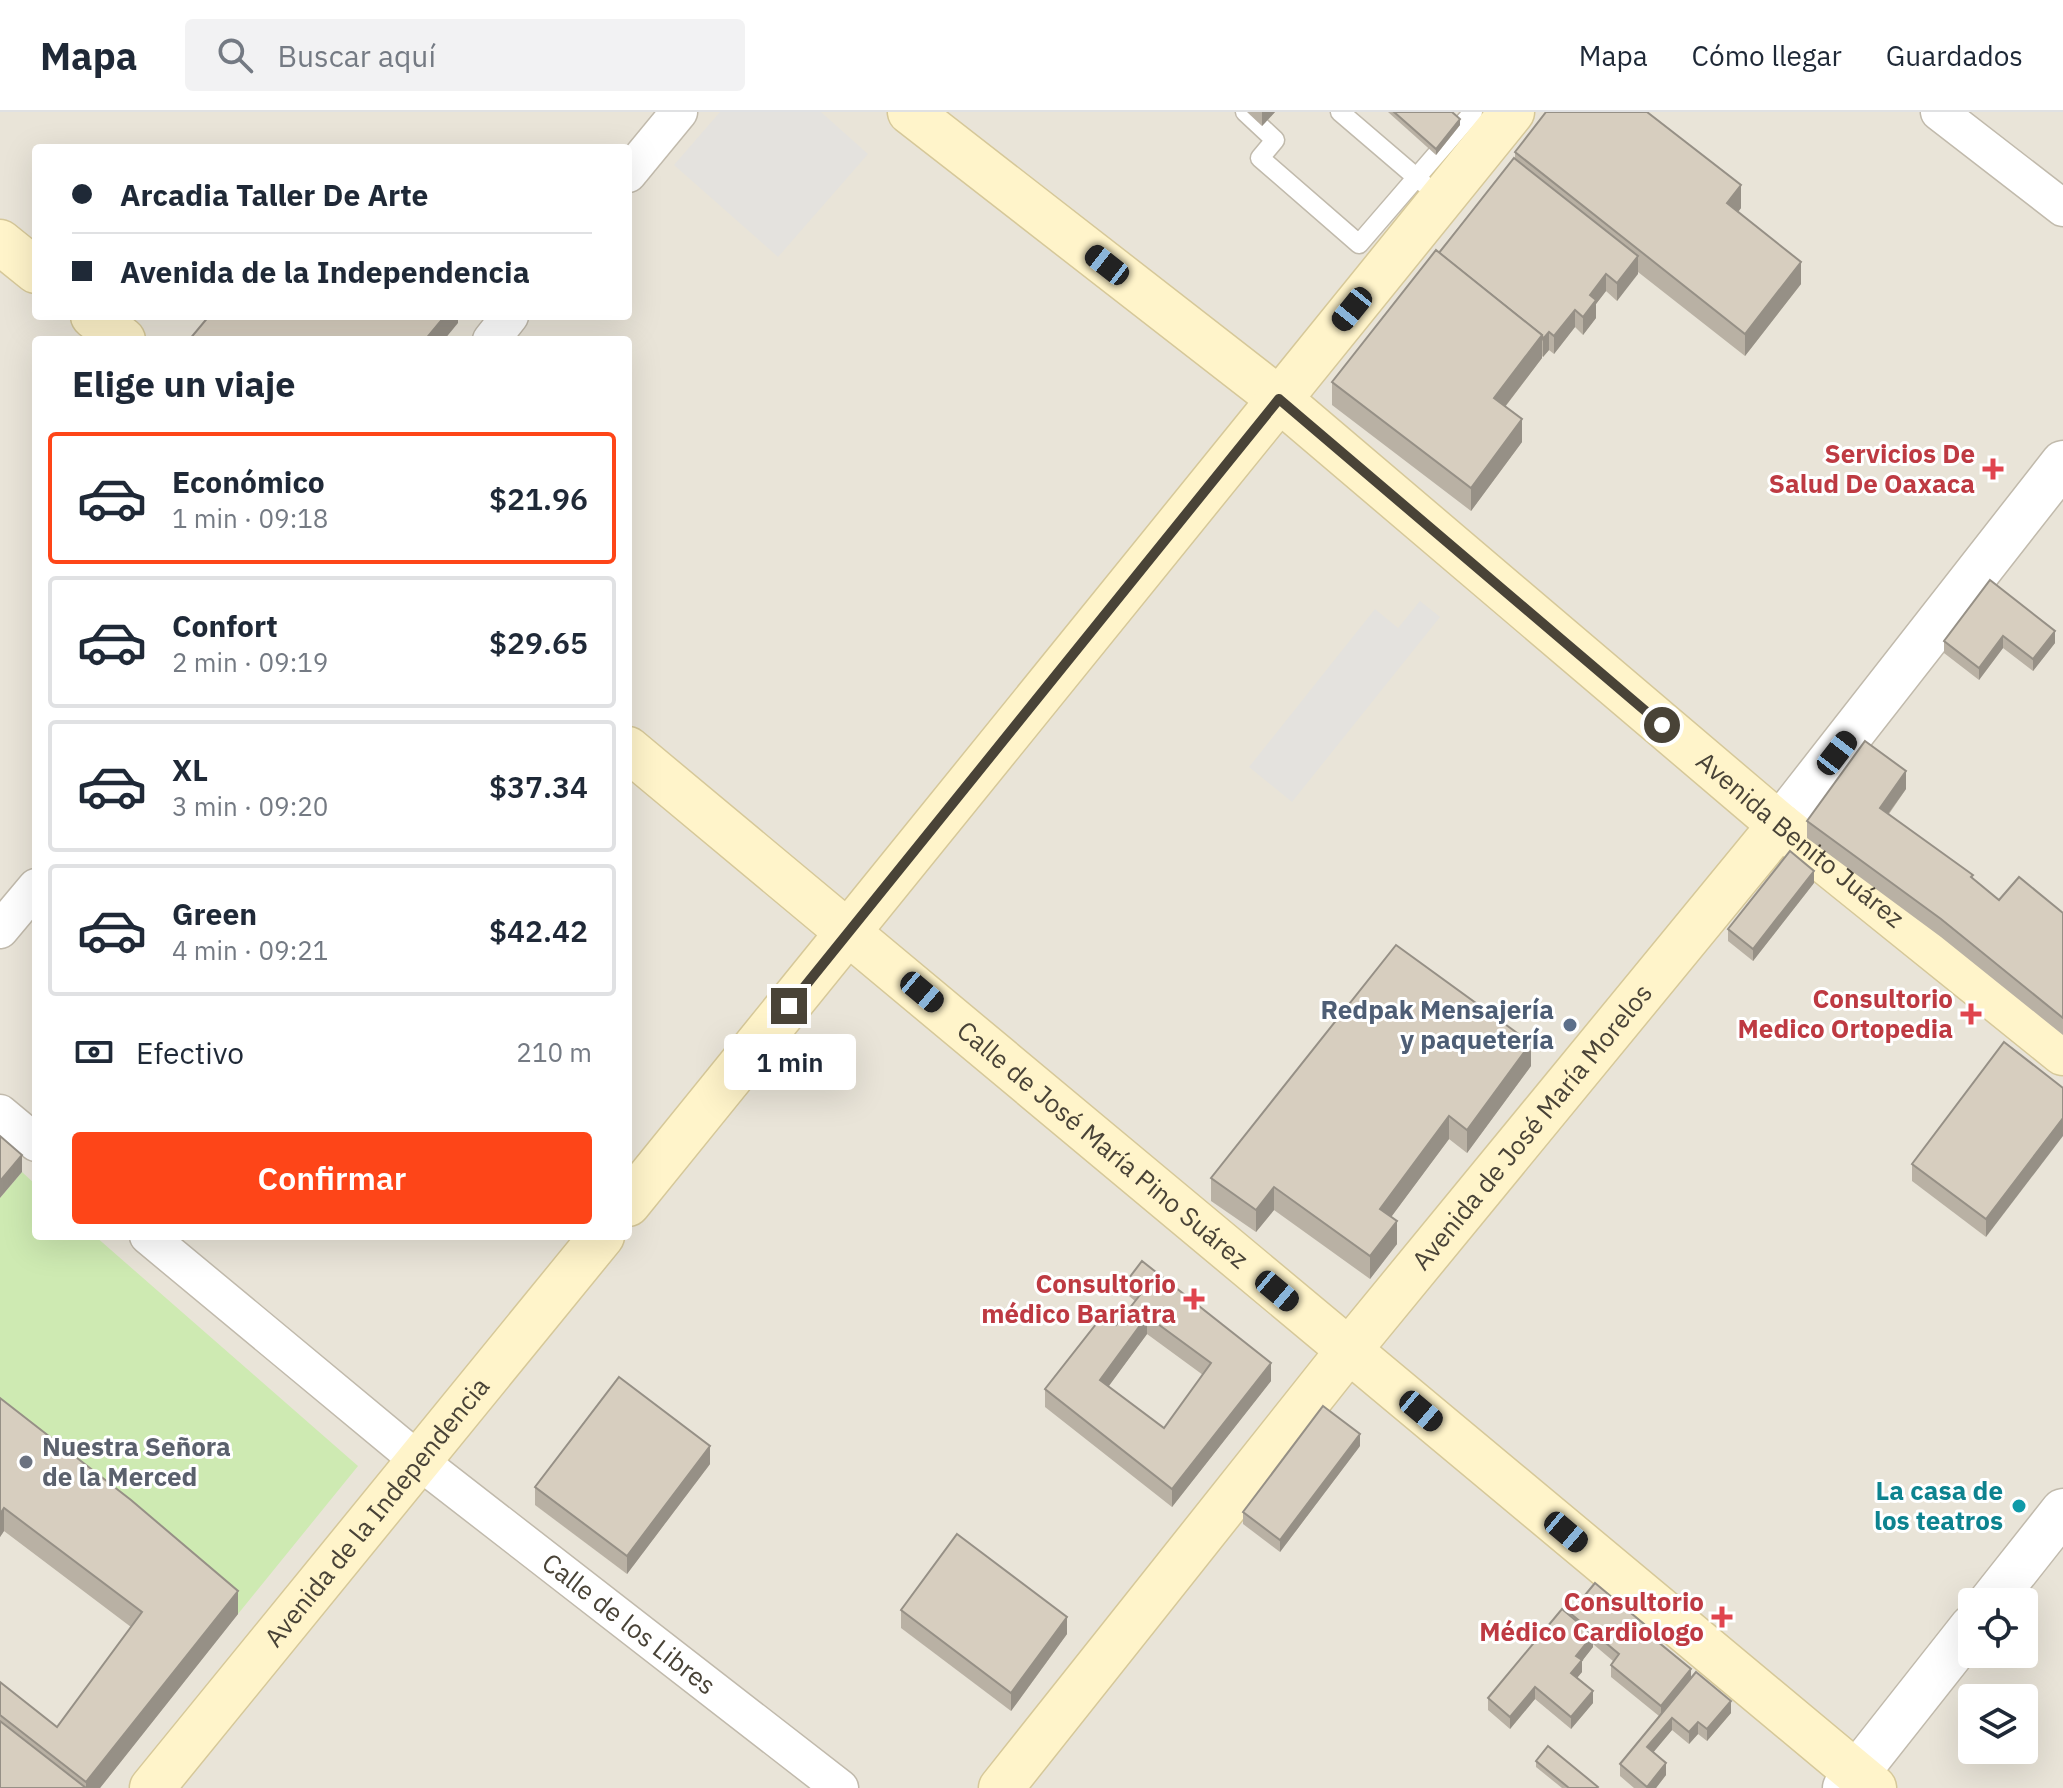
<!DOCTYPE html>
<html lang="es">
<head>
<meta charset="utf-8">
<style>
	:root { --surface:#fff; --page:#f2f2f3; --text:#1f2937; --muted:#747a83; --line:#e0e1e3; --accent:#fe4518 }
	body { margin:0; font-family:"IBM Plex Sans",sans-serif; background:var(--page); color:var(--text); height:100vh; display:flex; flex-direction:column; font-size:30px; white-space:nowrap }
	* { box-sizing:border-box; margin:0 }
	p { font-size:26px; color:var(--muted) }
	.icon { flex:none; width:44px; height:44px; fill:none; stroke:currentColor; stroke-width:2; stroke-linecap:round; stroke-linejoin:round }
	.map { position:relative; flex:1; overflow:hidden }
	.panel { position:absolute; left:32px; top:224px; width:600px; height:904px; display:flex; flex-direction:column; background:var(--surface); border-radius:8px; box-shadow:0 8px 32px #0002 }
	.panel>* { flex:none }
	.top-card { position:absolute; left:32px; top:32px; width:600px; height:176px; border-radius:8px; box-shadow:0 8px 32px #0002; display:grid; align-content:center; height:176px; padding:0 40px; background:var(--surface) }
	.controls { position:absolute; left:1958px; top:1476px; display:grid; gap:16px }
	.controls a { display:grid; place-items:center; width:80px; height:80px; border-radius:8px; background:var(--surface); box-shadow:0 8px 32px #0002; font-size:40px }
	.end { position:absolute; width:36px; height:36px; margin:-18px; border:10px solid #494337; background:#fff; box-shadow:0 0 0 4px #fff }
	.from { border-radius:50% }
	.bubble { position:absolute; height:56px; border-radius:8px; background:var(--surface); box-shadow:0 8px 32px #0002; font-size:26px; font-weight:600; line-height:56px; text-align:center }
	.car { position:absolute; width:24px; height:48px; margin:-24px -12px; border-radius:10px; box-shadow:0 0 6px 2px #0007; background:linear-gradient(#222 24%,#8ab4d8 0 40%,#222 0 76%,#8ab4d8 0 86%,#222 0) }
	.top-card b { display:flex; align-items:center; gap:28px; height:76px; font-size:30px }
	.top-card b+b { border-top:2px solid var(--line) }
	.top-card i { width:20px; height:20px; background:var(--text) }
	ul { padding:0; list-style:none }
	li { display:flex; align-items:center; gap:24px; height:132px; margin:0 16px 12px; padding:0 24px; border:4px solid var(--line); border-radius:8px }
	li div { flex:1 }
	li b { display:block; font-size:30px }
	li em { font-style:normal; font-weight:600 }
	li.current { border-color:var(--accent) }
	li>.icon { width:72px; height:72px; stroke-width:1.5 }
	h2 { padding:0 40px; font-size:36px; line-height:96px }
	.pay { display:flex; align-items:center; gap:20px; height:88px; padding:0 40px; font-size:30px }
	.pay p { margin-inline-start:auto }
	.action { display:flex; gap:16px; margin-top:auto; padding:16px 40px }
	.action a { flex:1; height:92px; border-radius:8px; background:var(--accent); color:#fff; font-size:32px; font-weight:600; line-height:92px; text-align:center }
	header { display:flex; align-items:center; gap:48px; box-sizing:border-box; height:112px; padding:0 40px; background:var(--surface); border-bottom:2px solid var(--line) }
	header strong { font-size:38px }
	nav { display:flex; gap:44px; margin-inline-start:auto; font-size:28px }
	.search { width:560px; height:72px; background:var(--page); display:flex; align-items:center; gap:20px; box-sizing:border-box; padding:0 28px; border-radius:8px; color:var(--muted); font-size:30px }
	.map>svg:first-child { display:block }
</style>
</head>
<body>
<header>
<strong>Mapa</strong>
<div class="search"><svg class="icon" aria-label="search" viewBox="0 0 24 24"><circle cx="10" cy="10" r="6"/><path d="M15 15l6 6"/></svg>Buscar aquí</div>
<nav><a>Mapa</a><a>Cómo llegar</a><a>Guardados</a></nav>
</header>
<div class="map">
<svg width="2063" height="1676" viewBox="0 0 2063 1676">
	<rect width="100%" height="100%" fill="#f5f2ea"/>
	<path fill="#e9e4d8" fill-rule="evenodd" d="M0,0h2063v1676h-2063zM36,36h592v168h-592zM36,228h592v896h-592zM1972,1490h52v52h-52zM1972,1586h52v52h-52z"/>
	<polygon fill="#ceeab2" points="22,1060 36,1073 36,1124 95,1124 358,1354 238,1502 0,1309 0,1086"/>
	<g fill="#e4e2de">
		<polygon points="720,0 821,0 868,42 778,145 674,53"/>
		<polygon points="1420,489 1440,505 1292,690 1249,655 1375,497 1398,516"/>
	</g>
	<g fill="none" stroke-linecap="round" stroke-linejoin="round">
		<defs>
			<g id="service">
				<polyline points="1245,0 1275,28 1260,46 1359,132 1473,0"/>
				<polyline points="1340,0 1423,71"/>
			</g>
			<g id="minor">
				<polyline points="1939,0 2063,96"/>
				<polyline points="628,62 679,0"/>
				<polyline points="491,228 510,204"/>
				<polyline points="0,818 36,775"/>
				<polyline points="0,1001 36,1031"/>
				<path id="s1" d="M148,1124l271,225 421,327"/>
			</g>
			<g id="tertiary">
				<polyline points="1780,713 2063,351"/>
				<polyline points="1991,1490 2063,1399"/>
				<polyline points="1845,1676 1972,1515"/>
			</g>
			<g id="secondary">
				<path id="s2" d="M910,0l369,287 501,426 283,228"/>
				<polyline points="0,130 36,159"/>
				<polyline points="93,204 123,228"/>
				<path id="s3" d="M628,637l1246,1039"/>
				<polyline points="628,1092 1512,0"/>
				<path id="s4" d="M152,1676l450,-552"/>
				<path id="s5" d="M1001,1676l348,-438 431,-525"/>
			</g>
		</defs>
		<use href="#service" stroke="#c1baac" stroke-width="21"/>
		<use href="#minor" stroke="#c1baac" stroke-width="39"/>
		<use href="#tertiary" stroke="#c1baac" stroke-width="47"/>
		<use href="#secondary" stroke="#d6c899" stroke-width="47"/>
		<use href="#service" stroke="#fff" stroke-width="18"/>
		<use href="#minor" stroke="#fff" stroke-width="36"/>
		<use href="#tertiary" stroke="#fff" stroke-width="44"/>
		<use href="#secondary" stroke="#fff4ca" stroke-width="44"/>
	</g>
	<g fill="#b9b1a4" fill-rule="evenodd">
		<polygon points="1247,0 1275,0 1262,14"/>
		<polygon points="1388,0 1452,0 1460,13 1436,43"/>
		<polygon points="1515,40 1741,96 1738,100 1801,172 1745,244 1638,160 1617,189 1606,179 1596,192 1596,206 1583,223 1575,215 1554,242 1549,238 1543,245 1542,244 1542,246 1505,295 1522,330 1471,399 1332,293 1332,270 1515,46"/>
		<polygon points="1990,468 2055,531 2033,559 2003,536 1979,568 1944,541 1944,529"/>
		<polygon points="1906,677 1889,702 1973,766 1999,788 2063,801 2063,923 1941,825 1807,726 1807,709"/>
		<polygon points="1814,771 1753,849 1728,829 1728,817"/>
		<polygon points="2004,930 1986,1125 1912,1069 1912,1052"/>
		<polygon points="1531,954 1467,1041 1449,1027 1391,1105 1397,1132 1370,1167 1274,1098 1256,1120 1211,1089 1211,1066"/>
		<path d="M1129,1166l142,103 -99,126 -127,-100v-18l71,-64 19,-24 -6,-5zM1147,1222l56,41 -39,53 -56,-41z"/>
		<polygon points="0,1286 238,1502 100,1676 0,1676 0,1570 57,1615 131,1515 4,1419 0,1425"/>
		<polygon points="1360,1334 1280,1440 1243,1412 1243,1400"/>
		<polygon points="710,1352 627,1462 535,1393 535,1375"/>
		<polygon points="901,1498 1067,1522 1011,1599 901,1516"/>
		<polygon points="1570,1501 1644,1518 1691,1566 1731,1601 1707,1629 1698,1622 1689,1632 1672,1618 1653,1640 1666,1663 1656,1676 1634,1676 1620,1664 1620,1652 1659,1604 1611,1565 1611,1553 1613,1549 1593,1532 1593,1535 1582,1549 1582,1560 1577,1566 1593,1591 1571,1617 1535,1587 1510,1617 1488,1598 1488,1586 1570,1504"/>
		<polygon points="1536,1649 1598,1676 1562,1676 1536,1655"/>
	</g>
	<g fill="#969086">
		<polygon points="1262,0 1275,0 1262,14"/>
		<polygon points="1460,7 1460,13 1436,43 1436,37"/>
		<polygon points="1741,73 1741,96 1727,114 1727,91"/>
		<polygon points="1638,144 1638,162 1617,189 1617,171"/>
		<polygon points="1801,150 1801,172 1745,244 1745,222"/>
		<polygon points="1606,162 1606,179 1596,192 1596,206 1583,223 1583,205 1590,183"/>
		<polygon points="1575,198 1575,215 1554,242 1554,224"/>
		<polygon points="445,204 458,204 458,211 444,228 425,228"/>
		<polygon points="1549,220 1549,238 1543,245 1543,227"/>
		<polygon points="1542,223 1542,246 1494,309 1494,286"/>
		<polygon points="1522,307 1522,330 1471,399 1471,376"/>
		<polygon points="2055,519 2055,531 2033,559 2033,547"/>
		<polygon points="2003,524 2003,536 1979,568 1979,556"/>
		<polygon points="1906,659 1906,677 1880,713 1880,696"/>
		<polygon points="1814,759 1814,771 1753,849 1753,837"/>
		<polygon points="1531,931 1531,954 1467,1041 1467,1018"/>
		<polygon points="1449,1004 1449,1027 1380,1120 1380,1097"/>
		<polygon points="2063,1006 2063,1024 1986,1125 1986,1107"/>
		<polygon points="22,1043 22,1060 0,1086 0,1069"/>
		<polygon points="1274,1075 1274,1098 1256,1120 1256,1098"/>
		<polygon points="1397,1109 1397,1132 1370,1167 1370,1144"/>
		<polygon points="1147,1204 1147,1222 1100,1286 1100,1268"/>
		<polygon points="1271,1251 1271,1269 1172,1395 1172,1377"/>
		<polygon points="1360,1322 1360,1334 1280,1440 1280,1428"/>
		<polygon points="710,1334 710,1352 627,1462 627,1444"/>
		<polygon points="4,1396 4,1419 0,1425 0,1402"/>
		<polygon points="238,1479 238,1502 100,1676 86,1676 86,1670"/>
		<polygon points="1067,1505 1067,1522 1011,1599 1011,1581"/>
		<polygon points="1593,1523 1593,1535 1582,1549 1582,1560 1571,1573 1571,1561 1576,1544"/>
		<polygon points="1691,1557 1691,1569 1661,1606 1661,1594"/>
		<polygon points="1535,1575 1535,1587 1510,1617 1510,1605"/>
		<polygon points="1593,1579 1593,1591 1571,1617 1571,1605"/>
		<polygon points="1731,1589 1731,1601 1707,1629 1707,1617"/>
		<polygon points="1672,1606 1672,1618 1647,1648 1647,1635"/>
		<polygon points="1698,1610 1698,1622 1689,1632 1689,1620"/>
		<polygon points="1666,1651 1666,1663 1656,1676 1647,1676"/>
	</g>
	<g fill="#d7cebf" stroke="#969086" stroke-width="2" fill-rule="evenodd">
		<polygon points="1394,0 1452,0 1460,7 1436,37"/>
		<polygon points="1546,0 1647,0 1741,73 1727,91 1801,150 1745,222 1515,40"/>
		<polygon points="1514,46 1638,144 1617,171 1606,162 1590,183 1596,188 1583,205 1575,198 1554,224 1549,220 1543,227 1542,223 1439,141"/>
		<polygon points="1436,138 1542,223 1494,286 1522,307 1471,376 1332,270"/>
		<polygon points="209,204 445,204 425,228 189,228"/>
		<polygon points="1990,468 2055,519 2033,547 2003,524 1979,556 1944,529"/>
		<polygon points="1865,629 1906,659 1880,696 1973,763 1971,765 1999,788 2019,765 2063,801 2063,906 1941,807 1807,709"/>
		<polygon points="1790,739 1814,759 1753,837 1728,817"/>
		<polygon points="1396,833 1531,931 1467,1018 1449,1004 1380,1097 1397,1109 1370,1144 1274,1075 1256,1098 1211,1066"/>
		<polygon points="2004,930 2063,976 2063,1006 1986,1107 1912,1052"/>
		<polygon points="0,1024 22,1043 0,1069"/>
		<path d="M1142,1149l129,102 -99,126 -127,-100 59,-75 12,11 28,-35 -15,-12zM1147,1204l64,47 -47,65 -64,-48z"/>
		<polygon points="619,1265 710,1334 627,1444 535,1375"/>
		<polygon points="0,1286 131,1388 238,1479 86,1670 0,1603 0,1570 57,1615 142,1500 4,1396 0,1402"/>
		<polygon points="1323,1294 1360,1322 1280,1428 1243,1400"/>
		<polygon points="957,1422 1067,1505 1011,1581 901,1498"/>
		<polygon points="1595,1471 1644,1512 1641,1516 1691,1557 1661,1594 1611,1553 1619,1542 1570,1501"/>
		<polygon points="1562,1497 1593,1523 1576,1544 1582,1548 1571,1561 1593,1579 1571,1605 1535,1575 1510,1605 1488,1586"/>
		<polygon points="1696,1560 1731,1589 1707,1617 1698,1610 1689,1620 1672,1606 1647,1635 1666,1651 1647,1675 1620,1652"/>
		<polygon points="0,1609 86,1676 0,1676"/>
		<polygon points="1548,1634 1598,1675 1597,1676 1569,1676 1536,1649"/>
	</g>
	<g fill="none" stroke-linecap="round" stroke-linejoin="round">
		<polyline stroke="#494337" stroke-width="10" points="789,894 1279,287 1662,613"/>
	</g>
	<g fill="#e0444e" stroke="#fff" stroke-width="3">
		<path d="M1989 345h8v8h8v8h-8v8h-8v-8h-8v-8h8z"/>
		<path d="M1967 890h8v8h8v8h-8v8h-8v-8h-8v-8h8z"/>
		<path d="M1190 1175h8v8h8v8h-8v8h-8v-8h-8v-8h8z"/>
		<path d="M1718 1493h8v8h8v8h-8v8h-8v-8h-8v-8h8z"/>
	</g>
	<circle fill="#5c6f8a" stroke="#fff" stroke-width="3" cx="1570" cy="913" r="8"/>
	<circle fill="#6b7280" stroke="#fff" stroke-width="3" cx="26" cy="1350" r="8"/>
	<circle fill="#0f9aa8" stroke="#fff" stroke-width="3" cx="2019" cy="1394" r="8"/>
	<g text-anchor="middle" stroke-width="6" stroke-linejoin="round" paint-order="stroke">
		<g font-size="26" font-weight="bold" fill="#be3a42" stroke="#fff" text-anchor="end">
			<text x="1975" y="351">Servicios De<tspan x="1975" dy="30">Salud De Oaxaca</tspan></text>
			<text x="1953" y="896">Consultorio<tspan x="1953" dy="30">Medico Ortopedia</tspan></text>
			<text x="1176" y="1181">Consultorio<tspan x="1176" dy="30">médico Bariatra</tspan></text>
			<text x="1704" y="1499">Consultorio<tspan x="1704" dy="30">Médico Cardiologo</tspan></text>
		</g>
		<g font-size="26" fill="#494337" stroke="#fff">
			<text dy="9" stroke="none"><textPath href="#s2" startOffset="1150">Avenida Benito Juárez</textPath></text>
			<text dy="9" stroke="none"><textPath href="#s5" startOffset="848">Avenida de José María Morelos</textPath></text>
			<text dy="9" stroke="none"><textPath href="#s3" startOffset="618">Calle de José María Pino Suárez</textPath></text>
			<text dy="9" stroke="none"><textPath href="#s4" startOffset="356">Avenida de la Independencia</textPath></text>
			<text dy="9" stroke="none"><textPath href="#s1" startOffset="618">Calle de los Libres</textPath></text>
		</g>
		<g font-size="26" font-weight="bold" fill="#4e5e75" stroke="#fff" text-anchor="end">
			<text x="1554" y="907">Redpak Mensajería<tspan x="1554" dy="30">y paquetería</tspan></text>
		</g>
		<g font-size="26" font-weight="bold" fill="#5b616d" stroke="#fff" text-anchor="start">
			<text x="42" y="1344">Nuestra Señora<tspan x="42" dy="30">de la Merced</tspan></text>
		</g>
		<g font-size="26" font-weight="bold" fill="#0d838f" stroke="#fff" text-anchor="end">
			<text x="2003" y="1388">La casa de<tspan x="2003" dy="30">los teatros</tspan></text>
		</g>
	</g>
</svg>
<div class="controls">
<a><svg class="icon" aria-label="locate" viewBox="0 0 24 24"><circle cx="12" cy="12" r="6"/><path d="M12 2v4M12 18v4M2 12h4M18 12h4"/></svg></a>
<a><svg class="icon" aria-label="layers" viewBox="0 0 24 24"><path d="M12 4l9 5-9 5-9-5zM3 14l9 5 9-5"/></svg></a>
</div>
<i class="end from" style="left:1662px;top:613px"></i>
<i class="end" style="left:789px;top:894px"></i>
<div class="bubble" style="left:724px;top:922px;width:132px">1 min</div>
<i class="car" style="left:1107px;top:153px;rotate:308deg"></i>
<i class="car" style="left:1352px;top:197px;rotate:219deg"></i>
<i class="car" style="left:1837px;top:641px;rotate:38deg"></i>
<i class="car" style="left:922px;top:880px;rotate:130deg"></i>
<i class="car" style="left:1277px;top:1179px;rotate:130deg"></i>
<i class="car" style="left:1421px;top:1299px;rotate:130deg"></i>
<i class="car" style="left:1566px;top:1420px;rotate:130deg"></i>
<div class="top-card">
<b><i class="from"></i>Arcadia Taller De Arte</b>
<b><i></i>Avenida de la Independencia</b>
</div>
<section class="panel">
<h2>Elige un viaje</h2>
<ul>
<li class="current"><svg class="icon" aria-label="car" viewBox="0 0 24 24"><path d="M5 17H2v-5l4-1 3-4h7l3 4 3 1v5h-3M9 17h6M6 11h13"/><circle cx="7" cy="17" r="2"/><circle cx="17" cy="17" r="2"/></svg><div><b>Económico</b><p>1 min · 09:18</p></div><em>$21.96</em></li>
<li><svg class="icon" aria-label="car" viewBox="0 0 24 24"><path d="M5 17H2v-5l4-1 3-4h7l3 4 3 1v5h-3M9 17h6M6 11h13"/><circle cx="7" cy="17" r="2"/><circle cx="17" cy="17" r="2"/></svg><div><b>Confort</b><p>2 min · 09:19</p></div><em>$29.65</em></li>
<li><svg class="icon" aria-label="car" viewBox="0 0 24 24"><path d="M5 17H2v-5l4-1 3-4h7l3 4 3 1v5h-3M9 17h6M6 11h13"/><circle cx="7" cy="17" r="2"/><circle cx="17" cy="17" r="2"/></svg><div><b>XL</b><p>3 min · 09:20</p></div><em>$37.34</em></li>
<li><svg class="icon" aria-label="car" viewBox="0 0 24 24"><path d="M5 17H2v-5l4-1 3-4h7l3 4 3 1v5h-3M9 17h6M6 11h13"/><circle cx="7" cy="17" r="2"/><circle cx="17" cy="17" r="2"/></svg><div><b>Green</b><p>4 min · 09:21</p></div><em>$42.42</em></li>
</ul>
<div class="pay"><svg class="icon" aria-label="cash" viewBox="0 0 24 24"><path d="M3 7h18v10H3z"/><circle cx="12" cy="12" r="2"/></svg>Efectivo<p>210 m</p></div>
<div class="action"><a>Confirmar</a></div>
</section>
</div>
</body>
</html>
